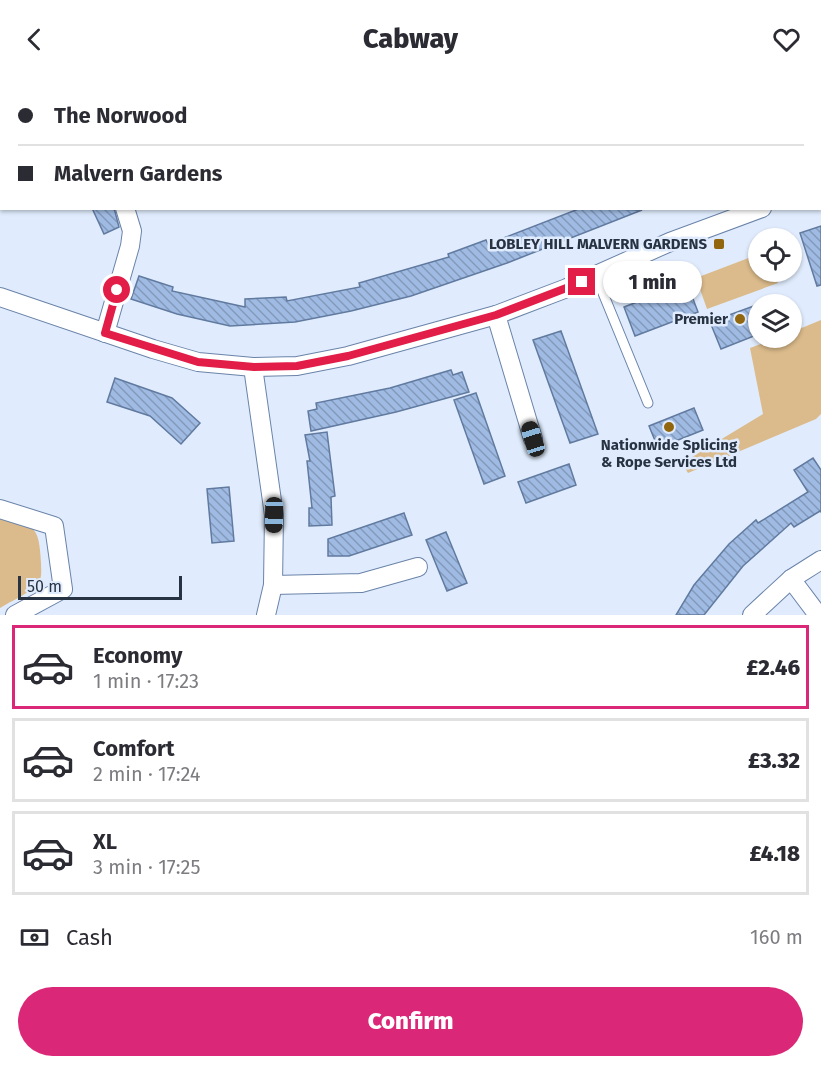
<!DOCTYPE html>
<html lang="en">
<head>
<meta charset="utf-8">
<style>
	:root { --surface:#fff; --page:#f7f7f7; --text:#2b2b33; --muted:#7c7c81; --line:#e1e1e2; --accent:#db2777 }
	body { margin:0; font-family:"Fira Sans",sans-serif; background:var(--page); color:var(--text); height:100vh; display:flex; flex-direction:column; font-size:22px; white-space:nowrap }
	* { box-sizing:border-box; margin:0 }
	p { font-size:20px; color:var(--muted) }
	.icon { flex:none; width:33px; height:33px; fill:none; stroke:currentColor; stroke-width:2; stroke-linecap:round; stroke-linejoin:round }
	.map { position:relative; height:537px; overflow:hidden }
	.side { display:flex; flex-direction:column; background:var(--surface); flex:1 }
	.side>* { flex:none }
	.top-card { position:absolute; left:0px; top:0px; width:822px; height:132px; box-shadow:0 2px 4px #0004; display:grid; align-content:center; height:132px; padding:0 18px; background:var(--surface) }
	.buttons { position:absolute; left:748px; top:150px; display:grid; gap:12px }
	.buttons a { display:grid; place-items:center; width:54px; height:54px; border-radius:50%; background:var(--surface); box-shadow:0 2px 4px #0004; font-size:30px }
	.scale { position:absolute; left:18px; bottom:15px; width:164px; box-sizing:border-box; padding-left:6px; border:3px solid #273242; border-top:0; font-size:16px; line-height:21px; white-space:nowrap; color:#273242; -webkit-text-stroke:4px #e0ecfd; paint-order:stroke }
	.end { position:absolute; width:27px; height:27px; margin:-14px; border:8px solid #e11d48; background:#fff; box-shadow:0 0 0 3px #fff }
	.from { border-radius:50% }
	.bubble { position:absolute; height:42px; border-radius:21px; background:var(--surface); box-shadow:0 2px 4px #0004; font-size:20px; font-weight:800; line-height:42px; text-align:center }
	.car { position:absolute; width:18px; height:36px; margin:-18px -9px; border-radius:8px; box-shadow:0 0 4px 2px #0007; background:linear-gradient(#222 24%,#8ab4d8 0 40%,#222 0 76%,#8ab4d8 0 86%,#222 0) }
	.top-card b { display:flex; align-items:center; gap:21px; height:57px; font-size:22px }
	.top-card b+b { border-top:2px solid var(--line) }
	.top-card i { width:15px; height:15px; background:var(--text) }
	ul { padding:10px 0 0; list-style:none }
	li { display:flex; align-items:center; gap:18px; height:84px; margin:0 12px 9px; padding:0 6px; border:3px solid var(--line); border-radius:0px }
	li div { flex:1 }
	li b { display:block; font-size:22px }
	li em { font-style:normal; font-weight:800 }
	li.on { border-color:var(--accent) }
	li>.icon { width:54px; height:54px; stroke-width:1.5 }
	.pay { display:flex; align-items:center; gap:15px; height:66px; padding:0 18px; font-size:22px }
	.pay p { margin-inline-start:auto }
	.action { display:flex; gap:12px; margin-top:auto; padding:12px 18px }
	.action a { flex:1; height:69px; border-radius:36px; background:var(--accent); color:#fff; font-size:24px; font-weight:800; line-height:69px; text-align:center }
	header { display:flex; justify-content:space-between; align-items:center; height:78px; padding:0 18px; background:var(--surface); font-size:27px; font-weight:800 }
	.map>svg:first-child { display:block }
</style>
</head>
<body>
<header><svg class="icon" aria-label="back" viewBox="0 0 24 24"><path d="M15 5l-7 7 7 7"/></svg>Cabway<svg class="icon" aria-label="heart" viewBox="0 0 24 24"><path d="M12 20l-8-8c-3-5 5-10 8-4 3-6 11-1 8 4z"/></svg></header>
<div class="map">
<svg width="821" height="537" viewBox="0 0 821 537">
	<defs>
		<pattern id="building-back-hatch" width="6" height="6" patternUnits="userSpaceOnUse" patternTransform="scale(1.5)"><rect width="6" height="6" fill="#a0bbe3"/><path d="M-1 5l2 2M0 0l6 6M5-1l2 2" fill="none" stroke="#8299ba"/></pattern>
	</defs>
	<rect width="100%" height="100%" fill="#e0ecfd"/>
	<g fill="#dbbb8b">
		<polygon points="759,176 759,194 773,194 778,205 707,231 696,200"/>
		<polygon points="821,242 821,336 816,341 688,395 682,385 763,336 750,270 777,260 792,260 792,254"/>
		<path d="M0,438c35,10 39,9 41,47 0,8 2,16 -5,22 -9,10 -25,16 -36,23z"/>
	</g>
	<g fill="url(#building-back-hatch)" stroke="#617a9f" stroke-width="1.5">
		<polygon points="92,130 114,130 119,149 104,156"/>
		<polygon points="581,130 642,132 507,185 411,218 351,233 295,244 230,248 177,236 131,221 139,198 173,209 172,213 245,229 245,221 286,219 287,223 360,209 359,205 449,179 448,176 486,162 488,166"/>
		<polygon points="821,148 821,207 817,208 800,155"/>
		<polygon points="687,205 698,234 635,258 624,229"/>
		<polygon points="759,226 759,256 721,271 710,244"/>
		<polygon points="561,253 598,356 570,365 533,262"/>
		<polygon points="451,292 453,297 462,294 469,314 396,334 311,353 308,333 317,331 316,325 390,310"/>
		<polygon points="115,300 172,320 200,345 181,366 150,338 107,324"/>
		<polygon points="476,315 505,398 484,406 454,322"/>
		<polygon points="694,330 703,352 658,370 649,348"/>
		<polygon points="327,354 335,418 331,419 332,447 309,448 309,430 312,430 307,383 310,383 305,357"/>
		<polygon points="813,380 821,392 821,434 820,433 794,449 791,445 743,488 704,537 676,537 694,507 729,466 756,442 758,445 808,414 794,392"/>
		<polygon points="569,386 576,407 526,425 518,404"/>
		<polygon points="229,409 234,463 212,465 207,411"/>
		<polygon points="404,435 412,457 349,478 328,478 328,461"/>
		<polygon points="446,454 467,505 447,513 426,462"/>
	</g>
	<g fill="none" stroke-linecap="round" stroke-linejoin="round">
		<defs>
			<polyline id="lane" points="596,198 648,325"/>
			<g id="street">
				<polyline points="772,0 773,2"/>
				<polyline points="17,2 18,0"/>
				<polyline points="240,2 240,0"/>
				<polyline points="0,29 2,27"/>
				<polyline points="820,110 821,110"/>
				<polyline points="0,219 153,271 198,284 253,289 297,288 348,278 496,237 567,210 670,164 762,130"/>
				<polyline points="496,237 533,361"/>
				<polyline points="105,255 130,168 132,153 125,130"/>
				<polyline points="253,289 274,437 273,507 266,537"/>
				<polyline points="0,431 54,448 63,511 15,537"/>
				<polyline points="791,501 818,537"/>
				<polyline points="273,507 361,505 418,489"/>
				<polyline points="752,537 791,501 821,482"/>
			</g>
		</defs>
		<use href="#lane" stroke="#6a83a9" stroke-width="11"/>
		<use href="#street" stroke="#6a83a9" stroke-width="20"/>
		<use href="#lane" stroke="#fff" stroke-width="9"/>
		<use href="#street" stroke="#fff" stroke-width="18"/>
	</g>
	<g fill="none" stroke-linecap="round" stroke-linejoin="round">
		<polyline stroke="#e11d48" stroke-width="8" points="117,212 105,255 198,284 254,289 297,288 348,278 496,237 582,204"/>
	</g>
	<g fill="#91660e" stroke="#e0ecfd" stroke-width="2">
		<rect x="713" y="160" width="12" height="12" rx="3"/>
		<circle cx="740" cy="241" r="6"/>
		<circle cx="669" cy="349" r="6"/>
	</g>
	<g text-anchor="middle" stroke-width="5" stroke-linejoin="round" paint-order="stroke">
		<g font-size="15" font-weight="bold" fill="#273242" stroke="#e0ecfd" text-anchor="end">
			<text x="707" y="171">LOBLEY HILL MALVERN GARDENS</text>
			<text x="728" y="246">Premier</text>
			<text x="669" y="372" text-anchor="middle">Nationwide Splicing<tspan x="669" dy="17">&amp; Rope Services Ltd</tspan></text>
		</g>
	</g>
</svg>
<div class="buttons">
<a><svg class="icon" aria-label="locate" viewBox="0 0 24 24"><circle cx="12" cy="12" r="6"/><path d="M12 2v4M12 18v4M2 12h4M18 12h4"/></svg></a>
<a><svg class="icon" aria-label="layers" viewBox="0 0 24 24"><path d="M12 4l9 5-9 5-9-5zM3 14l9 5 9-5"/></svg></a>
</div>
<div class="scale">50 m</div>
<i class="end from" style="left:117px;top:212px"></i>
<i class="end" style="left:582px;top:204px"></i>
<div class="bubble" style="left:603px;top:183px;width:99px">1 min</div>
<i class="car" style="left:533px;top:361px;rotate:343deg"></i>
<i class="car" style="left:274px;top:437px;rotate:181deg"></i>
<div class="top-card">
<b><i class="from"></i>The Norwood</b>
<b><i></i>Malvern Gardens</b>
</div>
</div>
<section class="side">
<ul>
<li class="on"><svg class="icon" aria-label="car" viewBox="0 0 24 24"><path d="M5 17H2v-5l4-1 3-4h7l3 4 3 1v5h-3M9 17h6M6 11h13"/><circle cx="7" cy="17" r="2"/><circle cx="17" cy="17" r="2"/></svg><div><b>Economy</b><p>1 min · 17:23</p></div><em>£2.46</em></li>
<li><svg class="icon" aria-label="car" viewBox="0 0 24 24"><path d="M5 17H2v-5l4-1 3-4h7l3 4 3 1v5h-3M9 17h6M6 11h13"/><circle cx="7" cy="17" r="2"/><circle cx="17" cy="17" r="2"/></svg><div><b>Comfort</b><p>2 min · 17:24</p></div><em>£3.32</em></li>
<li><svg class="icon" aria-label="car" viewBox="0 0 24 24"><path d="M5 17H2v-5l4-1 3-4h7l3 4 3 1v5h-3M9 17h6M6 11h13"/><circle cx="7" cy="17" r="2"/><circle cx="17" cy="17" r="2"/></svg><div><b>XL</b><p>3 min · 17:25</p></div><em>£4.18</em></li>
</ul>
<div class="pay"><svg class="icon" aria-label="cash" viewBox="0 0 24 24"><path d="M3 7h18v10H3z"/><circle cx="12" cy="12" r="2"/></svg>Cash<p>160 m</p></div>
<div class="action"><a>Confirm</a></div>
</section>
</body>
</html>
